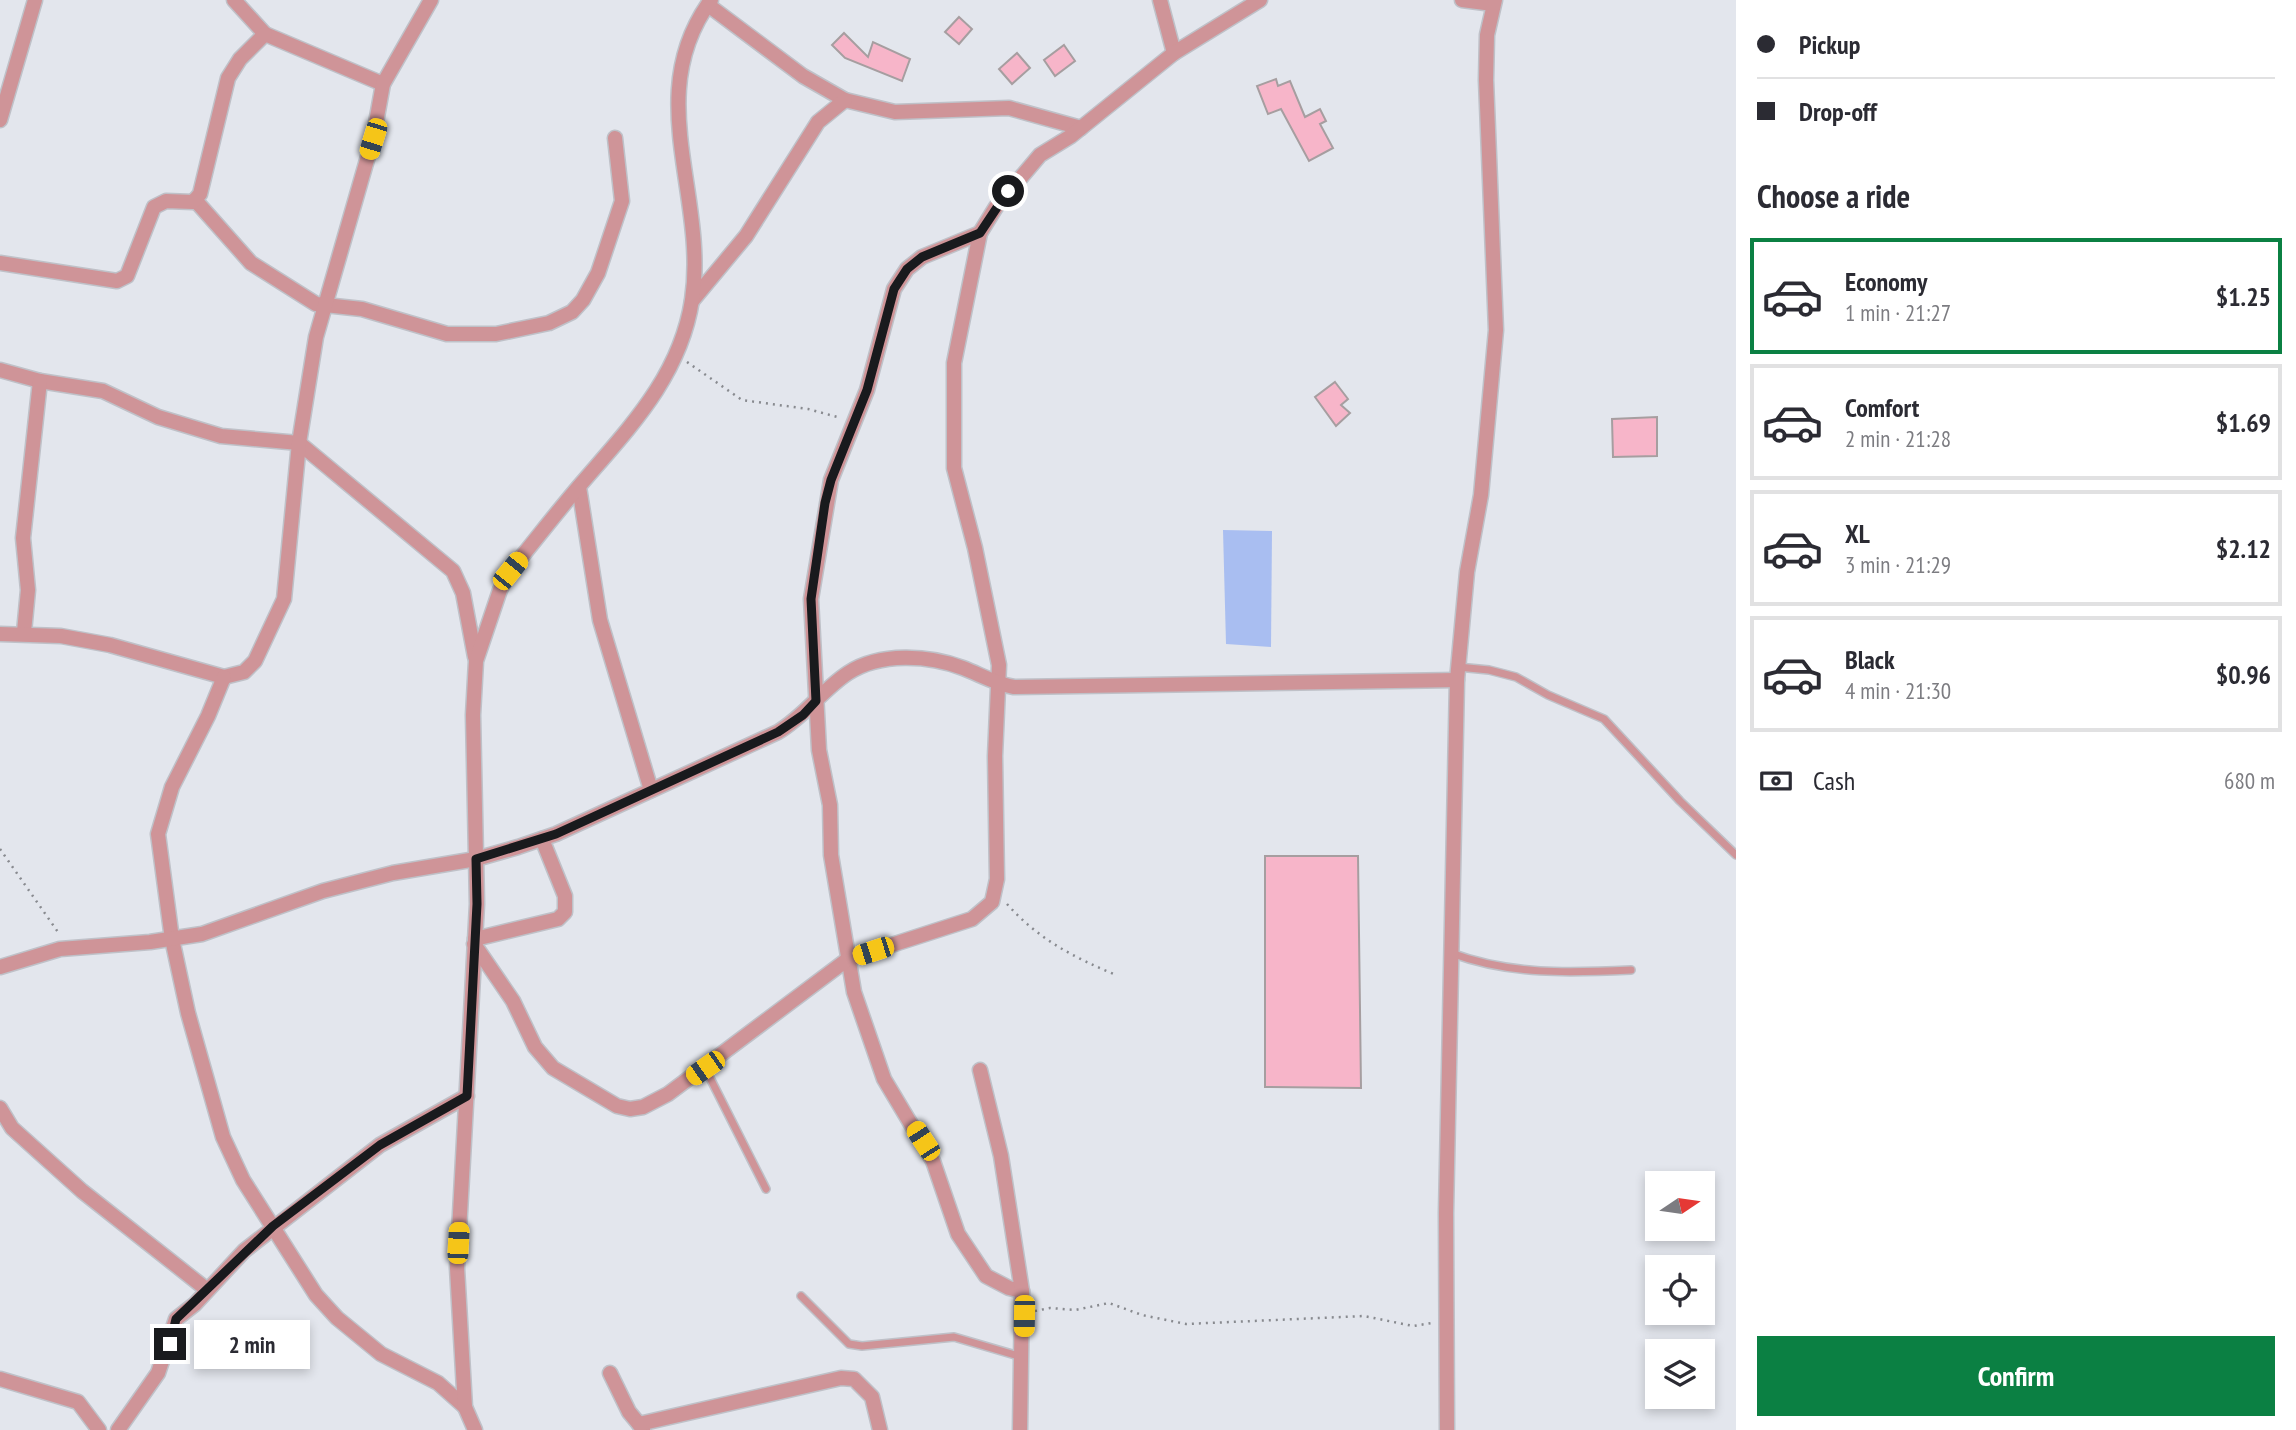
<!DOCTYPE html>
<html lang="en">
<head>
<meta charset="utf-8">
<style>
	:root { --surface:#fff; --page:#f2f2f3; --text:#2b2b33; --muted:#7c7c81; --line:#e1e1e2; --accent:#0b8043 }
	body { margin:0; font-family:"PT Sans Narrow",sans-serif; background:var(--page); color:var(--text); height:100vh; display:flex; flex-direction:column; font-size:26px; white-space:nowrap }
	* { box-sizing:border-box; margin:0 }
	p { font-size:23px; color:var(--muted) }
	.icon { flex:none; width:38px; height:38px; fill:none; stroke:currentColor; stroke-width:2; stroke-linecap:round; stroke-linejoin:round }
	.map { position:relative; flex:1; overflow:hidden }
	.panel { display:flex; flex-direction:column; background:var(--surface); width:560px }
	.panel>* { flex:none }
	.banner { display:grid; align-content:center; height:154px; padding:0 21px; background:var(--surface) }
	.needle { width:46px; rotate:77deg }
	.fabs { position:absolute; left:1645px; top:1171px; display:grid; gap:14px }
	.fabs a { display:grid; place-items:center; width:70px; height:70px; border-radius:0px; background:var(--surface); box-shadow:0 4px 10px #0003; font-size:35px }
	.end { position:absolute; width:32px; height:32px; margin:-16px; border:9px solid #191a1d; background:#fff; box-shadow:0 0 0 4px #fff }
	.from { border-radius:50% }
	.bubble { position:absolute; height:49px; border-radius:0px; background:var(--surface); box-shadow:0 4px 10px #0003; font-size:23px; font-weight:800; line-height:49px; text-align:center }
	.car { position:absolute; width:21px; height:42px; margin:-21px -10px; border-radius:9px; box-shadow:0 0 5px 2px #0007; background:linear-gradient(#f5c518 24%,#345 0 40%,#f5c518 0 76%,#345 0 86%,#f5c518 0) }
	.banner b { display:flex; align-items:center; gap:24px; height:66px; font-size:26px }
	.banner b+b { border-top:2px solid var(--line) }
	.banner i { width:18px; height:18px; background:var(--text) }
	ul { padding:0; list-style:none }
	li { display:flex; align-items:center; gap:21px; height:116px; margin:0 14px 10px; padding:0 7px; border:4px solid var(--line); border-radius:0px }
	li div { flex:1 }
	li b { display:block; font-size:26px }
	li em { font-style:normal; font-weight:800 }
	li.selected { border-color:var(--accent) }
	li>.icon { width:63px; height:63px; stroke-width:1.5 }
	h2 { padding:0 21px; font-size:32px; line-height:84px }
	.pay { display:flex; align-items:center; gap:18px; height:77px; padding:0 21px; font-size:26px }
	.pay p { margin-inline-start:auto }
	.primary-button { display:flex; gap:14px; margin-top:auto; padding:14px 21px }
	.primary-button a { flex:1; height:80px; border-radius:0px; background:var(--accent); color:#fff; font-size:28px; font-weight:800; line-height:80px; text-align:center }
	main { display:flex; flex:1; min-height:0 }
	.map>svg:first-child { display:block }
</style>
</head>
<body>
<main>
<div class="map">
<svg width="1736" height="1430" viewBox="0 0 1736 1430">
	<rect width="100%" height="100%" fill="#e3e6ed"/>
	<polygon fill="#a9bef1" points="1223,530 1272,531 1271,647 1226,644"/>
	<g fill="#f7b5c9" stroke="#a69ea0" stroke-width="2">
		<polygon points="959,17 972,29 959,44 945,32"/>
		<polygon points="844,33 868,57 873,42 910,59 902,81 845,58 832,45"/>
		<polygon points="1064,45 1075,61 1055,76 1044,60"/>
		<polygon points="1017,53 1030,68 1012,84 999,69"/>
		<polygon points="1276,79 1278,86 1290,81 1305,117 1320,109 1326,121 1320,124 1333,148 1309,161 1281,109 1268,114 1257,86"/>
		<polygon points="1335,382 1348,399 1341,405 1350,413 1336,426 1315,397"/>
		<polygon points="1657,417 1657,456 1613,457 1612,419"/>
		<polygon points="1265,856 1358,856 1361,1088 1265,1087"/>
	</g>
	<g fill="none" stroke-linecap="round" stroke-linejoin="round">
		<defs>
			<g id="service">
				<polyline points="1458,667 1489,670 1516,677 1548,695 1604,719 1680,801 1736,855"/>
				<path d="M1451,953c59,22 118,20 180,17"/>
				<polyline points="705,1068 766,1189"/>
				<polyline points="801,1296 849,1344 862,1346 954,1337 1022,1357"/>
			</g>
			<g id="minor">
				<polyline points="234,0 265,34 383,84"/>
				<polyline points="1160,0 1174,53"/>
				<polyline points="1462,0 1493,4"/>
				<polyline points="708,5 803,76 845,100 895,112 1009,108 1081,128"/>
				<polyline points="0,120 35,0"/>
				<polyline points="195,200 251,263 316,304 362,309 447,334 496,334 549,323 572,312 583,300 598,273 622,201 615,138"/>
				<polyline points="980,233 922,257 907,269 894,289 867,390 831,480 811,599 819,750 830,805 831,855 854,992 884,1079 933,1161 958,1234 986,1276 1009,1288 1022,1291"/>
				<polyline points="0,263 117,281 127,276 154,207 166,201 193,202 200,194 228,78 240,59 265,34"/>
				<polyline points="692,301 746,236 818,122 845,100"/>
				<polyline points="0,370 40,381 103,391 158,417 221,436 299,443 453,571 463,593 475,657"/>
				<polyline points="579,487 600,620 651,790"/>
				<polyline points="24,632 28,590 23,538 40,381"/>
				<polyline points="0,634 61,636 110,645 224,677 244,672 255,661 284,599 299,443 316,337 373,139 383,84 431,0"/>
				<polyline points="224,677 208,716 172,787 158,834 172,939 188,1013 223,1137 243,1180 316,1295 337,1318 381,1354 438,1383 465,1407"/>
				<polyline points="475,939 558,919 565,912 565,896 542,839"/>
				<polyline points="474,944 513,1001 535,1047 553,1068 617,1106 630,1109 643,1107 668,1094 848,959 972,919 992,902 997,879 995,756 999,665 975,548 954,468 954,363 980,233 996,207 1040,155 1071,136 1174,53 1260,0"/>
				<path d="M0,967l60,-18 90,-7 52,-8 121,-43 70,-18 83,-14 42,-12 38,-13 222,-102c27,-16 44,-42 70,-59 32,-21 81,-18 115,-5 18,7 33,16 51,19l443,-7"/>
				<polyline points="980,1070 1001,1156 1022,1291 1020,1430"/>
				<polyline points="0,1108 12,1128 82,1191 206,1289"/>
				<polyline points="610,1373 629,1412 643,1429"/>
				<polyline points="0,1379 78,1402 99,1430"/>
				<polyline points="639,1424 841,1378 854,1379 872,1397 880,1430"/>
				<polyline points="118,1430 158,1373 176,1319 195,1304 244,1251 380,1145 467,1096"/>
				<path d="M475,1430l-10,-23 -8,-139 20,-364 -4,-189 3,-54 24,-71 10,-19c24,-29 46,-58 71,-87 48,-56 99,-107 111,-184 16,-104 -51,-205 19,-300"/>
				<polyline points="1447,1430 1446,1213 1457,680 1467,572 1481,495 1496,330 1486,80 1487,35 1495,0"/>
			</g>
		</defs>
		<use href="#service" stroke="#bfc1c8" stroke-width="10"/>
		<use href="#minor" stroke="#bfc1c8" stroke-width="17"/>
		<g stroke="#888a8f" stroke-width="2.5" stroke-dasharray="2 5" stroke-linecap="butt">
			<polyline points="687,362 742,400 808,409 841,418"/>
			<polyline points="0,849 60,935"/>
			<path d="M1007,904c31,35 66,53 109,71"/>
			<polyline points="1035,1311 1050,1308 1075,1310 1109,1303 1142,1315 1186,1324 1364,1316 1413,1326 1432,1323"/>
		</g>
		<use href="#service" stroke="#cf9498" stroke-width="7"/>
		<use href="#minor" stroke="#cf9498" stroke-width="14"/>
	</g>
	<g fill="none" stroke-linecap="round" stroke-linejoin="round">
		<polyline stroke="#191a1d" stroke-width="9" points="170,1344 176,1319 273,1226 380,1145 467,1096 477,904 476,859 556,834 778,732 803,715 816,701 811,599 825,503 831,480 867,390 894,289 907,269 922,257 980,233 1008,191"/>
	</g>
</svg>
<div class="fabs">
<a><svg class="needle" viewBox="-14 -14 28 28"><path d="M0-13l5 13h-10z" fill="#e53935"/><path d="M0 13l5-13h-10z" fill="#7c7c81"/></svg></a>
<a><svg class="icon" aria-label="locate" viewBox="0 0 24 24"><circle cx="12" cy="12" r="6"/><path d="M12 2v4M12 18v4M2 12h4M18 12h4"/></svg></a>
<a><svg class="icon" aria-label="layers" viewBox="0 0 24 24"><path d="M12 4l9 5-9 5-9-5zM3 14l9 5 9-5"/></svg></a>
</div>
<i class="end from" style="left:1008px;top:191px"></i>
<i class="end" style="left:170px;top:1344px"></i>
<div class="bubble" style="left:194px;top:1320px;width:116px">2 min</div>
<i class="car" style="left:373px;top:139px;rotate:197deg"></i>
<i class="car" style="left:510px;top:571px;rotate:39deg"></i>
<i class="car" style="left:873px;top:951px;rotate:252deg"></i>
<i class="car" style="left:705px;top:1068px;rotate:235deg"></i>
<i class="car" style="left:923px;top:1141px;rotate:327deg"></i>
<i class="car" style="left:458px;top:1243px;rotate:3deg"></i>
<i class="car" style="left:1024px;top:1316px;rotate:181deg"></i>
</div>
<section class="panel">
<div class="banner">
<b><i class="from"></i>Pickup</b>
<b><i></i>Drop-off</b>
</div>
<h2>Choose a ride</h2>
<ul>
<li class="selected"><svg class="icon" aria-label="car" viewBox="0 0 24 24"><path d="M5 17H2v-5l4-1 3-4h7l3 4 3 1v5h-3M9 17h6M6 11h13"/><circle cx="7" cy="17" r="2"/><circle cx="17" cy="17" r="2"/></svg><div><b>Economy</b><p>1 min · 21:27</p></div><em>$1.25</em></li>
<li><svg class="icon" aria-label="car" viewBox="0 0 24 24"><path d="M5 17H2v-5l4-1 3-4h7l3 4 3 1v5h-3M9 17h6M6 11h13"/><circle cx="7" cy="17" r="2"/><circle cx="17" cy="17" r="2"/></svg><div><b>Comfort</b><p>2 min · 21:28</p></div><em>$1.69</em></li>
<li><svg class="icon" aria-label="car" viewBox="0 0 24 24"><path d="M5 17H2v-5l4-1 3-4h7l3 4 3 1v5h-3M9 17h6M6 11h13"/><circle cx="7" cy="17" r="2"/><circle cx="17" cy="17" r="2"/></svg><div><b>XL</b><p>3 min · 21:29</p></div><em>$2.12</em></li>
<li><svg class="icon" aria-label="car" viewBox="0 0 24 24"><path d="M5 17H2v-5l4-1 3-4h7l3 4 3 1v5h-3M9 17h6M6 11h13"/><circle cx="7" cy="17" r="2"/><circle cx="17" cy="17" r="2"/></svg><div><b>Black</b><p>4 min · 21:30</p></div><em>$0.96</em></li>
</ul>
<div class="pay"><svg class="icon" aria-label="cash" viewBox="0 0 24 24"><path d="M3 7h18v10H3z"/><circle cx="12" cy="12" r="2"/></svg>Cash<p>680 m</p></div>
<div class="primary-button"><a>Confirm</a></div>
</section>
</main>
</body>
</html>
